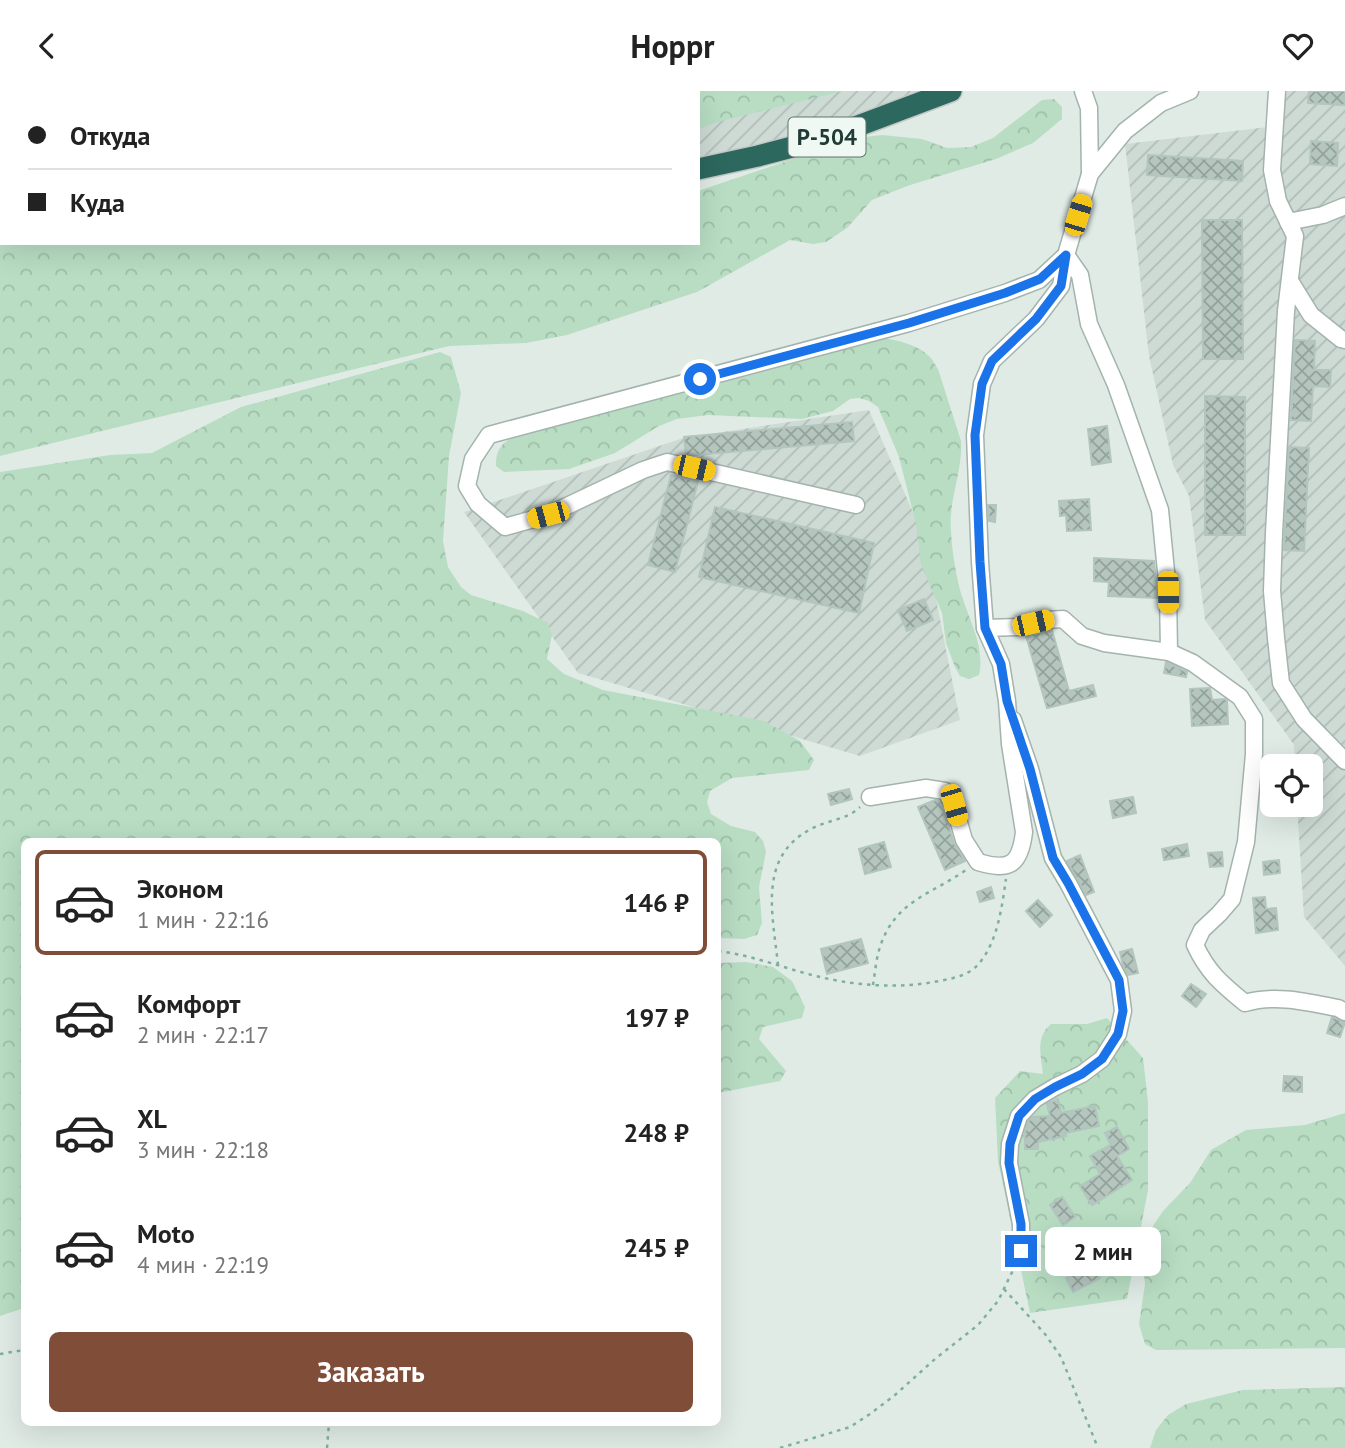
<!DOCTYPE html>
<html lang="ru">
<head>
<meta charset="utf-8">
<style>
	:root { --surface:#fff; --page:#f6f6f6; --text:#222; --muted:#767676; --line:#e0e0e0; --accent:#804d38 }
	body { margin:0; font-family:"PT Sans",sans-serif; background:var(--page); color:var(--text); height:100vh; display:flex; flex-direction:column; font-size:26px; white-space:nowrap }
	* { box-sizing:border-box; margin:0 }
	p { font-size:23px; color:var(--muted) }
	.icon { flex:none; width:38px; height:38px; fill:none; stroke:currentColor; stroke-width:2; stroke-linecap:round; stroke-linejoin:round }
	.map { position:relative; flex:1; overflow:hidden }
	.side { position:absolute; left:21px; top:747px; width:700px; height:588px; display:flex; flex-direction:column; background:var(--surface); border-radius:10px; box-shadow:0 7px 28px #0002 }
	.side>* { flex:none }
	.banner { position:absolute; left:0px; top:0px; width:700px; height:154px; box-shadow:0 7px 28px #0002; display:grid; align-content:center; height:154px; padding:0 28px; background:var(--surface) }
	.controls { position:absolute; left:1260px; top:663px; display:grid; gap:14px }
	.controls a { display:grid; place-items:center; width:63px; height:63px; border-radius:10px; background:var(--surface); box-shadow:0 7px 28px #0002; font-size:35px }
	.end { position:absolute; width:32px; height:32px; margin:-16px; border:9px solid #1a73e8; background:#fff; box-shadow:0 0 0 4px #fff }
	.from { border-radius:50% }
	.bubble { position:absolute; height:49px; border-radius:10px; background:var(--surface); box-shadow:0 7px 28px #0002; font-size:23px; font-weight:800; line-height:49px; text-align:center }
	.car { position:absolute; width:21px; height:42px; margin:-21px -10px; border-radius:9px; box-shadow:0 0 5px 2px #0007; background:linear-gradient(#f5c518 24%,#345 0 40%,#f5c518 0 76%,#345 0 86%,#f5c518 0) }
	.banner b { display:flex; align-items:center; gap:24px; height:66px; font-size:26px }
	.banner b+b { border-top:2px solid var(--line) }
	.banner i { width:18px; height:18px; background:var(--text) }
	ul { padding:12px 0 0; list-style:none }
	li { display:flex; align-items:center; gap:21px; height:105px; margin:0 14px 10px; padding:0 14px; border:4px solid transparent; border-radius:10px }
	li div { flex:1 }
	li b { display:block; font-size:26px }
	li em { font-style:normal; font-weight:800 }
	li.current { border-color:var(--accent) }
	li>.icon { width:63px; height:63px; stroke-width:1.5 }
	.action { display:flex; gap:14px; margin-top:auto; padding:14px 28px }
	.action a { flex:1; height:80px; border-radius:10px; background:var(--accent); color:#fff; font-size:28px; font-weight:800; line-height:80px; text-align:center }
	header { display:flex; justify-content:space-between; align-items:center; height:91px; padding:0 28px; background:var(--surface); font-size:32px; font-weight:800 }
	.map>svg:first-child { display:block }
</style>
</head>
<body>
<header><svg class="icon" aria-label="back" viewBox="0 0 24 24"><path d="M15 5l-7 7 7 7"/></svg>Hoppr<svg class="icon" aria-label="heart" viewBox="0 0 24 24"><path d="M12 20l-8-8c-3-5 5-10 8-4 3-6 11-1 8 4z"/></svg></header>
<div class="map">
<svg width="1345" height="1357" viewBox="0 0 1345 1357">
	<defs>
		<pattern id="industrial-furrows" width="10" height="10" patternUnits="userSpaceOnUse" patternTransform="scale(1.75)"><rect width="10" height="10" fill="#cedbd5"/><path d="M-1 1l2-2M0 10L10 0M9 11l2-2" fill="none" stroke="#b1bdb7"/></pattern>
		<pattern id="forest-crowns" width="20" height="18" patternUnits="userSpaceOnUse" patternTransform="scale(1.75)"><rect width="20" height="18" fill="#b8ddc3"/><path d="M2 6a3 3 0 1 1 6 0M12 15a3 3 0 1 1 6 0" fill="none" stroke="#9ebfa8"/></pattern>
		<pattern id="building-cross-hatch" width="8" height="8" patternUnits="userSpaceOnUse" patternTransform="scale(1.75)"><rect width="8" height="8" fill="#b5c6bf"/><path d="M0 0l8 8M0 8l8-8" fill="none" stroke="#93a29c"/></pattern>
	</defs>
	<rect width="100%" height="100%" fill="#e0ebe6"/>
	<g fill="url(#industrial-furrows)">
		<polygon points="122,0 951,0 698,78 698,2 129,2"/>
		<polygon points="1285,0 1345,0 1345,875 1304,826 1297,714 1311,714 1311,676 1295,675 1294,654 1205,529 1189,405 1173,374 1149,265 1125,53 1284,34"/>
		<polygon points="869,319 924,447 960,629 860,665 578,582 464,421 683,347"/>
	</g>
	<g fill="url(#forest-crowns)">
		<polygon points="0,0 15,2 2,2 2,152 698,152 698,100 856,47 882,44 922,48 947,57 971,56 993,47 1042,9 1054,8 1062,16 1062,28 1033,52 996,68 910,94 872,109 847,137 826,151 813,153 790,149 697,201 567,244 526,252 449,255 0,365"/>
		<polygon points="241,0 843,0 722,30 698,38 698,2 248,2"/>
		<path d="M875,246c19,2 43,7 56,21 1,1 6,10 7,11l23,72c2,30 -13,60 -10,91 1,18 4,37 8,54 7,29 27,59 20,89l-10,4 -9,-3 -5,-9 -9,-24 -4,-30 -21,-48 -5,-41 -17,-67 -21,-50 -9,-6 -10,-3 -9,1 -17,12 -31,8 -94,-4 -31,4 -18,7 -44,27 -46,16 -65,3 -8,-6c-1,-14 6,-25 20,-30z"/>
		<polygon points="440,261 451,266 461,302 449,365 443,450 448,476 461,496 471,504 523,520 548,532 552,544 547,568 564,583 603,599 764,630 800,650 814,669 809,679 732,687 710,700 707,711 711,723 731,735 755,741 763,750 766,761 759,796 762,832 757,844 744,848 718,847 718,751 24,751 24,1217 0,1225 0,381 110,364 152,362 241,316"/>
		<polygon points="746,871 773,876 792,890 805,916 802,927 763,936 759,948 786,980 780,990 718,1002 718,872"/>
		<path d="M1107,927l36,40 5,44v88l-21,109 -97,14 -32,-152 -3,-63 25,-27 23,3c-2,-18 -8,-37 8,-50h36z"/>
		<polygon points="1345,1022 1345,1257 1156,1259 1145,1253 1139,1233 1145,1193 1141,1153 1163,1120 1190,1092 1211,1059 1246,1039 1305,1034"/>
		<polygon points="1345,1296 1345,1357 1150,1357 1156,1339 1168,1324 1186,1313 1243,1299"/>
	</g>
	<g fill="url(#building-cross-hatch)" stroke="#b2c5be" stroke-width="2">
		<polygon points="1309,0 1345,0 1345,14 1308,12"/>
		<polygon points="1311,50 1338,52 1337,75 1310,73"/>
		<polygon points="1148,64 1243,70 1242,90 1147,84"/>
		<polygon points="1202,129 1242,129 1243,268 1203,268"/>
		<polygon points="1295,249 1315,250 1314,279 1331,279 1330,296 1313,295 1311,330 1291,329"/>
		<polygon points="1205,305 1245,306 1245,444 1205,444"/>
		<polygon points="852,331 854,350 686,365 684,346"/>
		<polygon points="1107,335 1111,371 1092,374 1088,338"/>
		<polygon points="1289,356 1309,357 1304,460 1284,459"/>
		<polygon points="671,384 698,390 675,481 648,474"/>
		<polygon points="1089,408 1091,439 1067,440 1066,424 1060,425 1059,410"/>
		<polygon points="988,414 996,414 995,431 989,430"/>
		<polygon points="715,416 874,452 859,522 699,486"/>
		<polygon points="1094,467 1154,470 1158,507 1108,505 1109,491 1094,490"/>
		<polygon points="924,508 933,529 907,540 898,519"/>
		<polygon points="1052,539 1069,600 1093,594 1096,605 1047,617 1026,545"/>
		<polygon points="1166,571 1187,581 1186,586 1164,582"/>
		<polygon points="1210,597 1212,609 1225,608 1227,610 1228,633 1192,635 1190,598"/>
		<polygon points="849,698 852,708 831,714 828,703"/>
		<polygon points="1133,706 1136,722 1113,727 1110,710"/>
		<polygon points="935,709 940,711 947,729 954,752 965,770 945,779 918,716"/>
		<polygon points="884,751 891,776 865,783 859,758"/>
		<polygon points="1187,753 1189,765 1164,769 1162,758"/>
		<polygon points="1222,761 1223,775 1210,776 1208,762"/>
		<polygon points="1080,764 1094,801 1086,804 1067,770"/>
		<polygon points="1279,769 1280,782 1264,784 1263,771"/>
		<polygon points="991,796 994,807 980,811 977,801"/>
		<polygon points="1265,806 1266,818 1276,817 1278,839 1256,842 1253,807"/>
		<polygon points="1038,809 1052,824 1040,836 1026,820"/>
		<polygon points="861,848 868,872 827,883 821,858"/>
		<polygon points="1132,858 1138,882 1128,884 1123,875 1120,861"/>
		<polygon points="1191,893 1206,903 1196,916 1182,905"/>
		<polygon points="1332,926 1345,931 1340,946 1327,942"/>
		<polygon points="1284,985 1302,986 1302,1001 1283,1000"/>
		<polygon points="1058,1008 1061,1022 1095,1015 1099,1035 1065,1042 1066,1045 1038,1051 1038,1058 1025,1058 1025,1041 1028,1030 1033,1026 1050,1025 1047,1013"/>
		<polygon points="1117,1036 1129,1058 1117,1065 1132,1089 1092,1114 1080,1095 1100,1083 1090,1065 1111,1054 1105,1042"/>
		<polygon points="1062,1106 1075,1126 1063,1134 1050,1114"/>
		<polygon points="1092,1173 1100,1187 1073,1201 1066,1187"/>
	</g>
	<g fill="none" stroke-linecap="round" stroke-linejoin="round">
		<defs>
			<g id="minor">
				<polyline points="1083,0 1089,17 1090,83"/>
				<polyline points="1277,0 1272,79 1278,110 1295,145 1286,220 1274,442 1272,500 1276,547 1281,592 1304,628 1345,670"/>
				<polyline points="1288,131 1323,124 1345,115"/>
				<polyline points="1290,190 1311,224 1341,248 1345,249"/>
				<polyline points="856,414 667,371 643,379 548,424 505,436 478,413 467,395 473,368 489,344 909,232 1005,202 1039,189 1066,164 1090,83 1125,40 1161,12 1190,0"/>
				<path d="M985,537l33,-1 29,-7 16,-1 19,17 22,7 65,9 24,11 47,34 14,22v35l-8,88 -14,57 -13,15 -17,16 -7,15c13,28 27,39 50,58 31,-9 62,-1 93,5l7,4"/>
				<polyline points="1013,629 1030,678 1053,767 1068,792 1119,889 1123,920 1118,943 1102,968 1082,983 1055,996 1035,1008 1019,1025 1010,1053 1009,1072 1021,1133 1021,1160"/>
				<path d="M870,706l56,-9 19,3 9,14 10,35 14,22c31,9 42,4 46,-30l-14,-88 -3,-43 -6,-37 -16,-36 -5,-66 -5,-127 7,-51 10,-23 44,-42 25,-33 5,-31 14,20 9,49 27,61 44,125 8,82 1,60"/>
			</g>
			<g id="highway">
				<polyline points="122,0 129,2"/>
				<polyline points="698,78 758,65 823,48 951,0"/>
			</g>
		</defs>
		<use href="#minor" stroke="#a3b3ad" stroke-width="19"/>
		<use href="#highway" stroke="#c1c8c6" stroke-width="24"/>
		<g stroke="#7fafa2" stroke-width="2.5" stroke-dasharray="3.5 5" stroke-linecap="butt">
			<path d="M718,860c34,4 65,17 98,25 40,10 83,13 123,5 16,-3 32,-6 42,-20 17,-22 21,-55 25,-82"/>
			<path d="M778,874c-5,-50 -21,-108 33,-136 16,-9 36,-9 49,-22"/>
			<path d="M873,894c2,-12 3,-26 7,-38 15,-46 50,-52 86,-77"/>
			<polyline points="1004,1198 1045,1243 1061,1266 1098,1357"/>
			<polyline points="0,1263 24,1259"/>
			<polyline points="327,1357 329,1332"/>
			<polyline points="780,1357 850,1336 870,1323 895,1304 935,1268 978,1234 998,1210 1016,1173"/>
		</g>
		<use href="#minor" stroke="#fff" stroke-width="16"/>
		<use href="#highway" stroke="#2c685e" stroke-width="21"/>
	</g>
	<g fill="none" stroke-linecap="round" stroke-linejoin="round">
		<polyline stroke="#1a73e8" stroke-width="9" points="700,288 909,232 1005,202 1040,188 1066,164 1061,195 1036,228 992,270 982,293 975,344 980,471 985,537 1001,573 1007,610 1030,678 1053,767 1068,792 1119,889 1123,920 1118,943 1102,968 1082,983 1055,996 1035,1008 1019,1025 1010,1053 1009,1072 1021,1133 1021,1160"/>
	</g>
	<g text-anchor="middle" stroke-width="6" stroke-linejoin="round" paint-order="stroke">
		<rect fill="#f0f8f4" stroke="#5e746e" stroke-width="2" x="788.5" y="26.5" width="77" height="39" rx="5"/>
		<g font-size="23" font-weight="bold" fill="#203b35">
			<text x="827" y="54">Р-504</text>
		</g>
	</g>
</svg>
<div class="controls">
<a><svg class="icon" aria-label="locate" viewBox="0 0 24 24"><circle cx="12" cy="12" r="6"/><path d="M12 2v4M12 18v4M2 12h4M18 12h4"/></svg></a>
</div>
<i class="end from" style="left:700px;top:288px"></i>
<i class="end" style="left:1021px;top:1160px"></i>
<div class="bubble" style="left:1045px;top:1136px;width:116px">2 мин</div>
<i class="car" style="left:1078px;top:124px;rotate:17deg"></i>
<i class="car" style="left:694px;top:377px;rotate:103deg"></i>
<i class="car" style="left:548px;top:424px;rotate:255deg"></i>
<i class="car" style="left:1168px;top:501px;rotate:179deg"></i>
<i class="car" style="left:1033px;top:532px;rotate:77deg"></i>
<i class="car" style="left:954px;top:714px;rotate:164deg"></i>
<div class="banner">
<b><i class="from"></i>Откуда</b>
<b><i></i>Куда</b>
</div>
<section class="side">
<ul>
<li class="current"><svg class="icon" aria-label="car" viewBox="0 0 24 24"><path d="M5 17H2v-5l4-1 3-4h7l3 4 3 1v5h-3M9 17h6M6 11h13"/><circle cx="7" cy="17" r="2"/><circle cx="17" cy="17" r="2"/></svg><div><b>Эконом</b><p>1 мин · 22:16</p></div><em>146 ₽</em></li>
<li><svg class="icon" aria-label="car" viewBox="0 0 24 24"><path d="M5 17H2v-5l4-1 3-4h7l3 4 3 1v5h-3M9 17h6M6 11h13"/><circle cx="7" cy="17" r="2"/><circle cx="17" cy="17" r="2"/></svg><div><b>Комфорт</b><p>2 мин · 22:17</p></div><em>197 ₽</em></li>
<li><svg class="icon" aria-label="car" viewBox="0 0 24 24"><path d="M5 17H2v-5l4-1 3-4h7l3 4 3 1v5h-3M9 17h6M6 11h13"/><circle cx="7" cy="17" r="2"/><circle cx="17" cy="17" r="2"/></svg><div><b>XL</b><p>3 мин · 22:18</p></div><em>248 ₽</em></li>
<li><svg class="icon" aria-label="car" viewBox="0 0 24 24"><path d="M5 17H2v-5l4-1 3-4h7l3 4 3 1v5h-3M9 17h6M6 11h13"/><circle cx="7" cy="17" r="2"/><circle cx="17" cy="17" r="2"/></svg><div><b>Moto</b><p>4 мин · 22:19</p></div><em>245 ₽</em></li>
</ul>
<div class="action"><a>Заказать</a></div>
</section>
</div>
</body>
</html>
